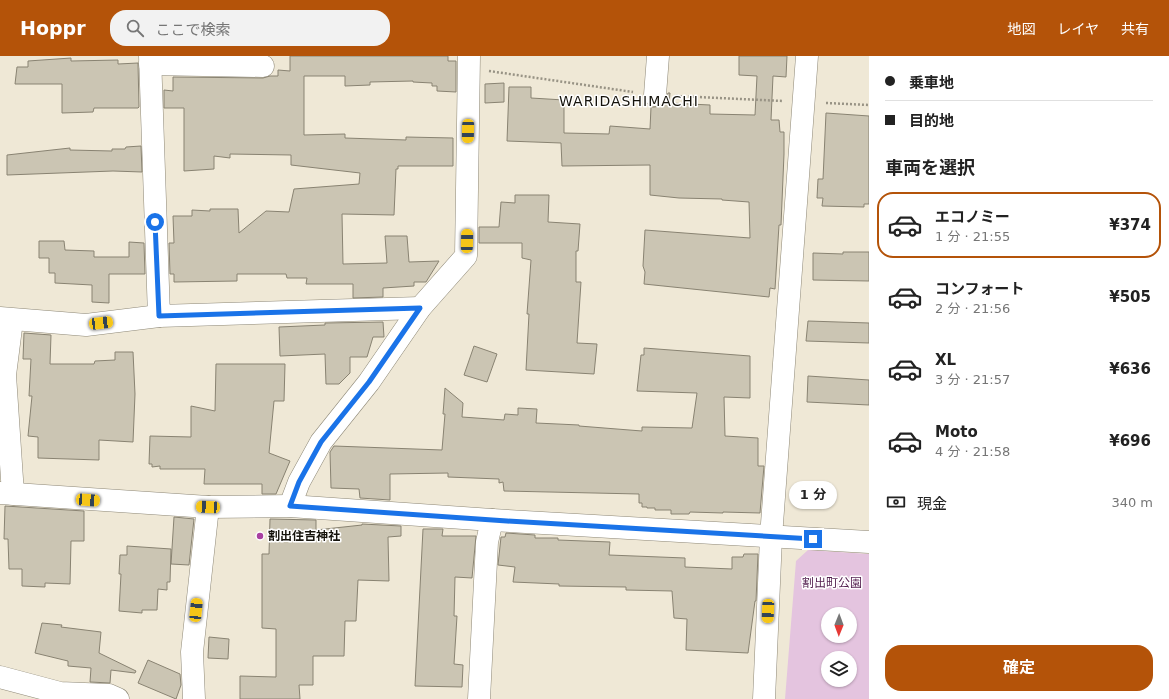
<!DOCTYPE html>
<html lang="ja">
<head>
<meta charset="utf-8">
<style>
	:root { --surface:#fff; --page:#f2f2f2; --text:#222; --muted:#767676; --line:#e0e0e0; --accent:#b45309 }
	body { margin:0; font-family:"DejaVu Sans","Noto Sans JP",sans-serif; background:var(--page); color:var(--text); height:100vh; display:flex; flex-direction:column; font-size:15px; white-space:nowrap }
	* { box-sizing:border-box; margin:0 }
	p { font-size:13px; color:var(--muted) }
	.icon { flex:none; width:22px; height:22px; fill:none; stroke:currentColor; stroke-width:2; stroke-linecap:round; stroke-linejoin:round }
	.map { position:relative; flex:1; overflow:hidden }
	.details { display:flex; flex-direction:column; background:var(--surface); width:300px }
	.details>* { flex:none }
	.guide { display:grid; align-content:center; height:88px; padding:0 16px; background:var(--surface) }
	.needle { width:26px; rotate:181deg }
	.fabs { position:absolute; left:821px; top:551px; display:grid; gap:8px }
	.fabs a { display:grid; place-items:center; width:36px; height:36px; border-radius:50%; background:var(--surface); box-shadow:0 1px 3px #0004; font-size:20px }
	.end { position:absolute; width:18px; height:18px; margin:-9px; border:5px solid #1a73e8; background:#fff; box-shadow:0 0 0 2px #fff }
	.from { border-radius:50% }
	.bubble { position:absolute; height:28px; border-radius:14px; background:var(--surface); box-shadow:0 1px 3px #0004; font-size:13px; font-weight:700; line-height:28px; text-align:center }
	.car { position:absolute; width:12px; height:24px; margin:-12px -6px; border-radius:5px; box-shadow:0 0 3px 1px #0007; background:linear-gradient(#f5c518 24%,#345 0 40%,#f5c518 0 76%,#345 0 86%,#f5c518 0) }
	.guide b { display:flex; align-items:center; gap:14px; height:38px; font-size:15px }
	.guide b+b { border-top:1px solid var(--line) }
	.guide i { width:10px; height:10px; background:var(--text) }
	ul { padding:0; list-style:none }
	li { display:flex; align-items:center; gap:12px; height:66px; margin:0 8px 6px; padding:0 8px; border:2px solid transparent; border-radius:16px }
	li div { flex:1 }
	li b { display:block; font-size:15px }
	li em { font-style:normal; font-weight:700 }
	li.active { border-color:var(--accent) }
	li>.icon { width:36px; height:36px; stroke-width:1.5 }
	h2 { padding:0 16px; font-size:18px; line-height:48px }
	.pay { display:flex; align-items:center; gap:10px; height:44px; padding:0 16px; font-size:15px }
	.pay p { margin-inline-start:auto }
	.action { display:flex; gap:8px; margin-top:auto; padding:8px 16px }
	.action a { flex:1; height:46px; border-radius:16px; background:var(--accent); color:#fff; font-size:16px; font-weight:700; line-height:46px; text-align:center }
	header { display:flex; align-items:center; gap:24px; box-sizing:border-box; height:56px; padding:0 20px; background:var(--accent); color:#fff }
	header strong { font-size:19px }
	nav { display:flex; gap:22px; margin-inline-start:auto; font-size:14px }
	.search { width:280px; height:36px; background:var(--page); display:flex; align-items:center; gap:10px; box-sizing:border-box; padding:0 14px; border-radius:16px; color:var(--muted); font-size:15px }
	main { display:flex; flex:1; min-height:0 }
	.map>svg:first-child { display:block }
</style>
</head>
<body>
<header>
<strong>Hoppr</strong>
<div class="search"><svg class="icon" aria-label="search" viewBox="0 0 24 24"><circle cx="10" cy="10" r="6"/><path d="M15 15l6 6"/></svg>ここで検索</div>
<nav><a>地図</a><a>レイヤ</a><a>共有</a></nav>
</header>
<main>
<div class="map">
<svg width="869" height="643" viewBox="0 0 869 643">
	<rect width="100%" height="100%" fill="#efe8d6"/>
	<path fill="#e4c4df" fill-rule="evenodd" d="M808,494l61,4v145h-84l11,-138zM828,558h22v22h-22zM828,602h22v22h-22z"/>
	<g fill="#cbc5b3" stroke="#898372">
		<polygon points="290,0 448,0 448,5 456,5 456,36 437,35 437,30 432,30 432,27 413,26 413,25 370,26 370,29 345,30 345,20 304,20 304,79 345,78 345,82 406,84 406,81 453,82 453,110 398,110 398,113 396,113 394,159 342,158 343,208 387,207 385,180 407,180 409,206 439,205 426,226 414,226 414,230 383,232 383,241 353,242 353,228 306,228 307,222 287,222 286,218 237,218 237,225 174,226 174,218 170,218 169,187 174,187 173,160 192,160 192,154 210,155 210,153 238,153 239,177 266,155 289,156 294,133 359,128 360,117 291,109 291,99 230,98 230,102 214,100 214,113 184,115 184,52 164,52 164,34 173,35 173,21 263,22 270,20 278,20 278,14 290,15"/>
		<polygon points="739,0 787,0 786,21 773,20 771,64 779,64 780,76 784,76 784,98 781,169 779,169 775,233 770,232 769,241 644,228 645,216 643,210 645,174 750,182 749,146 722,144 722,143 679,142 650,139 650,109 562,110 561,87 507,85 509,31 531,31 531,42 564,44 564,77 609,78 610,70 650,73 651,51 654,51 661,50 665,46 668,37 670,37 669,47 710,49 710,58 755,59 757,20 739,19"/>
		<polygon points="71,2 71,5 118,4 118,8 138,7 139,51 138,52 94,52 93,56 62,57 62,28 15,28 17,11 28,11 28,5"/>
		<polygon points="504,27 504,46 485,47 485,28"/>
		<polygon points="826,57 869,60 869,148 864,148 864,151 822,150 823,142 817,142 818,123 823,123"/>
		<polygon points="141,90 142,116 113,115 7,119 7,99 70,92 70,94 112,95 112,93 125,93 126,91"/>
		<polygon points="515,139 549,139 548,166 580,168 578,195 576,195 576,226 581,226 577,287 597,288 594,318 526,314 529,258 527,258 531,204 522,202 522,187 479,187 479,171 499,171 501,146 515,147"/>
		<polygon points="39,185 64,185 65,194 94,195 94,201 129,201 129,186 144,187 145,218 109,218 109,247 92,246 92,229 55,227 55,217 49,217 49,202 39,202"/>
		<polygon points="843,196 869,196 869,225 813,224 813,197 843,198"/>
		<polygon points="808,265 869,267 869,287 806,285"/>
		<polygon points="383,266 384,281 373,281 367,301 350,301 350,317 339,328 326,328 325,298 280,300 279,271 325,269 325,267"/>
		<polygon points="24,277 51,279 50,308 94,308 95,305 115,304 115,296 133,296 135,338 133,386 99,384 99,404 38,402 38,381 28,380 32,340 29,340 31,303 23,303"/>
		<polygon points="474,290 497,298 487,326 464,319"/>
		<polygon points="644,292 750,300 750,342 724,341 725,380 758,382 758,410 764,410 760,457 723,456 723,457 690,456 689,458 671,458 671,454 655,454 655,452 647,452 647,451 642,451 642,447 639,447 639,438 504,435 503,426 499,427 499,423 448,421 448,417 390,418 390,444 360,442 359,433 331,432 330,396 334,390 442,394 445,358 443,358 445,332 463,347 462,361 504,364 505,358 518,359 518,352 537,353 536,367 579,369 579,370 642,375 642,371 692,372 697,337 637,335 641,299 644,299"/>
		<polygon points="216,308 285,308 284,345 274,345 269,397 290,405 276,438 262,438 262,428 204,428 205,413 160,413 160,410 152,411 152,408 149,408 150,380 191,381 191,350 215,355"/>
		<polygon points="808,320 869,324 869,349 807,346"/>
		<polygon points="5,450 84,455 84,485 71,485 70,528 45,527 45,531 22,530 22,513 9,513 8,483 4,483"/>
		<polygon points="174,461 194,463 189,509 171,508"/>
		<polygon points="270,463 316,464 316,474 362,469 362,468 401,470 401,480 388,481 389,525 358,524 356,565 345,565 344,600 313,600 313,629 299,629 300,643 240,643 240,620 276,621 276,573 262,572 262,498 269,498"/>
		<polygon points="423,473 443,473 442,480 476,480 472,522 455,521 454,560 457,560 454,608 463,609 462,631 415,630"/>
		<polygon points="506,477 535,479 535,482 558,482 558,484 610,486 609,499 685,502 685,511 732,513 732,501 743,501 744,498 758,498 756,545 755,545 748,597 686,594 687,563 674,562 672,535 626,534 626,531 559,530 559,528 513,526 515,511 498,509 501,481 505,481"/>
		<polygon points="127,490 171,493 170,526 167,526 167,534 158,533 157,554 142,554 142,557 119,555 121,518 119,518 120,499 127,499"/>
		<polygon points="42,567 62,569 61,571 101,576 99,597 136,615 135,617 111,614 110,627 90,626 91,612 68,610 68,605 35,597"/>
		<polygon points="209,581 229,583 228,603 208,602"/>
		<polygon points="148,604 180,618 181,629 176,643 138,627"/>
	</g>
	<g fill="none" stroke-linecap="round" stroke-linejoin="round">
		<defs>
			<g id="minor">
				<polyline points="150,0 159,260 420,252"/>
				<polyline points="150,8 263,10"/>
				<polyline points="655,39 658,0"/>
				<polyline points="0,262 86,269 159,260"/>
				<polyline points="12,264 5,319 13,438"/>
				<polyline points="0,437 208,451 290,450 492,464 869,486"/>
				<polyline points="290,450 299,426 321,386 369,326 420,252 466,200 469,0"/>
				<polyline points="0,621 60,637 109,639 118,643"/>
				<polyline points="194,643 192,596 208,451"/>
				<polyline points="479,643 487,486 492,464"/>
				<polyline points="764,643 771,481 807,0"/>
			</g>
		</defs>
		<use href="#minor" stroke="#8e8877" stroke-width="23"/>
		<g stroke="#989385" stroke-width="2.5" stroke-dasharray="2 2" stroke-linecap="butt">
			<polyline points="489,15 633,36"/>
			<polyline points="676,40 783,45"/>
			<polyline points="826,47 869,49"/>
		</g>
		<use href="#minor" stroke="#fff" stroke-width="22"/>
	</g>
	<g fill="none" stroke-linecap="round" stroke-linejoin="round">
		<polyline stroke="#1a73e8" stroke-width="5" points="155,166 159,260 420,252 369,326 321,386 299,426 290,450 507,465 813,483"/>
	</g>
	<circle fill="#a83fa1" stroke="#fff" stroke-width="1.5" cx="260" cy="480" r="4"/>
	<g text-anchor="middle" stroke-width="3" stroke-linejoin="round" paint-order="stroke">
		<g font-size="12" font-weight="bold" fill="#14120b" stroke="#fff" text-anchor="start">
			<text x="268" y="484">割出住吉神社</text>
		</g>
		<g font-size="12" fill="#531f4f" stroke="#fff">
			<text x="832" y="531">割出町公園</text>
		</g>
		<g font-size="14" letter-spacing="1" fill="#14120b" stroke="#fff">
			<text x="629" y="50">WARIDASHIMACHI</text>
		</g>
	</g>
</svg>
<div class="fabs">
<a><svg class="needle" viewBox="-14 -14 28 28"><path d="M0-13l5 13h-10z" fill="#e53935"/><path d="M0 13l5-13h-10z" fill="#767676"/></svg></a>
<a><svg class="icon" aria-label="layers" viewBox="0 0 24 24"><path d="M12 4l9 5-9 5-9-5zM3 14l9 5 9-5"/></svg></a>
</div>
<i class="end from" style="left:155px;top:166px"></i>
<i class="end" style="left:813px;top:483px"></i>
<div class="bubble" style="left:789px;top:425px;width:48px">1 分</div>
<i class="car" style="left:468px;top:75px;rotate:181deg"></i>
<i class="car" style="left:467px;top:185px;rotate:1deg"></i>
<i class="car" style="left:101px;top:267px;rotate:83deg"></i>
<i class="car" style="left:88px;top:444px;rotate:94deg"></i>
<i class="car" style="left:208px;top:451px;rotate:273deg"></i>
<i class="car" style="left:196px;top:554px;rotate:6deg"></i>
<i class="car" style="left:768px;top:555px;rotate:182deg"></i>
</div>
<section class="details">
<div class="guide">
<b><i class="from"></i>乗車地</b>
<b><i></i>目的地</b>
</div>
<h2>車両を選択</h2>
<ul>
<li class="active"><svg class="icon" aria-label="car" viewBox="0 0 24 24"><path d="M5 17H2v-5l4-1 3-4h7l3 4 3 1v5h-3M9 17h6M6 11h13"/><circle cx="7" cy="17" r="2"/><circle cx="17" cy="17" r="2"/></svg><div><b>エコノミー</b><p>1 分 · 21:55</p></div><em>¥374</em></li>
<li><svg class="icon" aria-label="car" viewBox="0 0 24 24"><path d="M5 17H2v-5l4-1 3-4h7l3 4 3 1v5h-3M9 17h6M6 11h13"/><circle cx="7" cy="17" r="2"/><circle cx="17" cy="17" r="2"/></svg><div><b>コンフォート</b><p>2 分 · 21:56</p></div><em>¥505</em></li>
<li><svg class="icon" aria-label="car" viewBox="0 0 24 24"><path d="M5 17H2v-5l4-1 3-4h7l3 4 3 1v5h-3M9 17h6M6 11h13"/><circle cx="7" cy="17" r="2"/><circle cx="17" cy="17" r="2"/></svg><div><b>XL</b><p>3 分 · 21:57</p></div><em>¥636</em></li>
<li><svg class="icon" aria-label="car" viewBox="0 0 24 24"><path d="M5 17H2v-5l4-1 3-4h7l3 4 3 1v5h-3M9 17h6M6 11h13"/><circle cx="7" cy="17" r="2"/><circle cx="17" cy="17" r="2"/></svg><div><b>Moto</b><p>4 分 · 21:58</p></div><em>¥696</em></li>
</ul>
<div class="pay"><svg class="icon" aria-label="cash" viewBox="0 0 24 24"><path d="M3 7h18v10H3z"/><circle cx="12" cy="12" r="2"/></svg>現金<p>340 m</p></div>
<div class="action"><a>確定</a></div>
</section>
</main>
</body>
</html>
